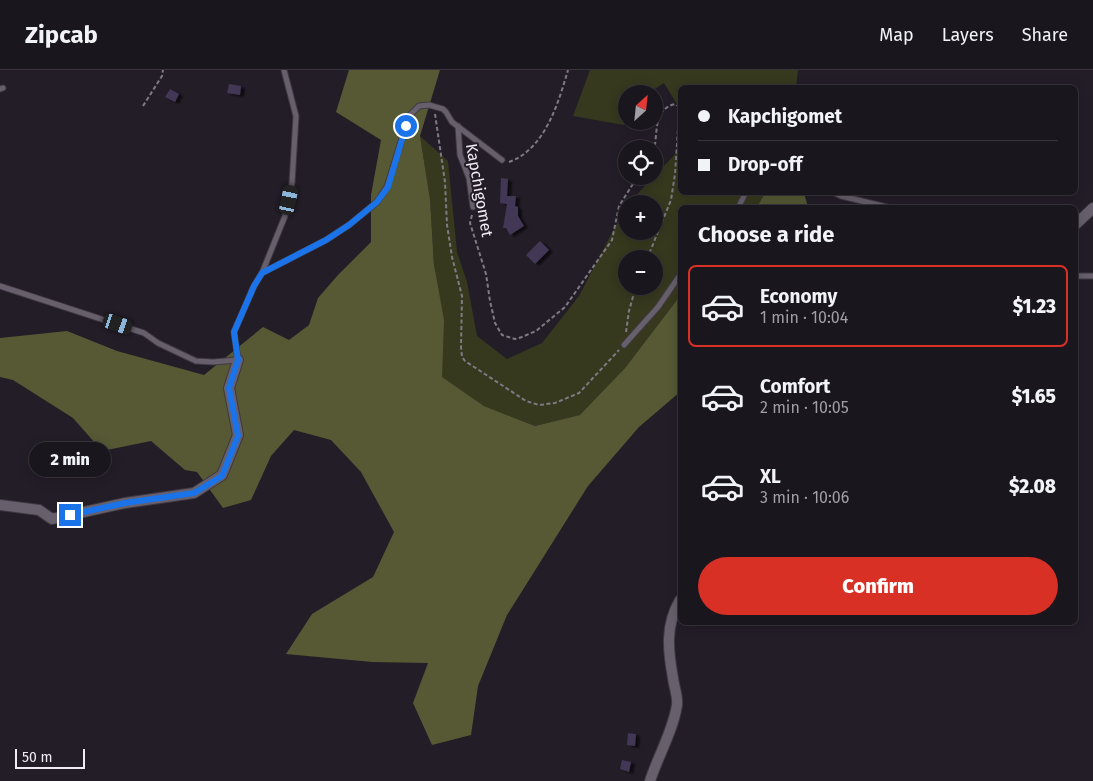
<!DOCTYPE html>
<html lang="en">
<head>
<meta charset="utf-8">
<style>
	:root { --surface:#1a161e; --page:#27232b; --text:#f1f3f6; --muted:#9f9fa4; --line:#38353c; --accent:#d93025 }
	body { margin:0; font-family:"Fira Sans",sans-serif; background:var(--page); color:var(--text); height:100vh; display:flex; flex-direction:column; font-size:19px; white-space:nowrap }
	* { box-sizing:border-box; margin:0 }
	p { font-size:16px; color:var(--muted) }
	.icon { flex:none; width:28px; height:28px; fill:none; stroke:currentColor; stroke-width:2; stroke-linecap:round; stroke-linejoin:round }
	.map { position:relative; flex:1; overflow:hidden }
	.panel { position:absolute; left:678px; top:135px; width:400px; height:420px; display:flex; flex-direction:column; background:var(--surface); border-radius:8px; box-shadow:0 2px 12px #0003,0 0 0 1px var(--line) }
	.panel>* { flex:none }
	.banner { position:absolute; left:678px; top:15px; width:400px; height:110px; border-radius:8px; box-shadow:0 2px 12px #0003,0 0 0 1px var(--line); display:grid; align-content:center; height:110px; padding:0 20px; background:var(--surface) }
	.needle { width:32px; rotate:27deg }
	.buttons { position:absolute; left:618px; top:15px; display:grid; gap:10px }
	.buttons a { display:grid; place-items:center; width:45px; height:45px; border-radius:50%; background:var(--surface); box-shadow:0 2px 12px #0003,0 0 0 1px var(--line); font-size:25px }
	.scale { position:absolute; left:15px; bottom:12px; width:70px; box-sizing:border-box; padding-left:5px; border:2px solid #f0ecf4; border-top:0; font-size:14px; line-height:18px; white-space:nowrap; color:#f0ecf4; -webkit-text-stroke:4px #231d28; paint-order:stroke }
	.end { position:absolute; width:22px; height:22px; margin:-11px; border:6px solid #1a73e8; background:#fff; box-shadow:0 0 0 2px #fff }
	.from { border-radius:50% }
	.bubble { position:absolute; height:35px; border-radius:18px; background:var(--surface); box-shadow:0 2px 12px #0003,0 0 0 1px var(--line); font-size:16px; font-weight:800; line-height:35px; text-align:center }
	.car { position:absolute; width:15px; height:30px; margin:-15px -8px; border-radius:6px; box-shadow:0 0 4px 1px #0007; background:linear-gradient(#222 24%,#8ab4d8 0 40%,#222 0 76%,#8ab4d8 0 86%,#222 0) }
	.banner b { display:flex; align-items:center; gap:18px; height:48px; font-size:19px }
	.banner b+b { border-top:1px solid var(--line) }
	.banner i { width:12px; height:12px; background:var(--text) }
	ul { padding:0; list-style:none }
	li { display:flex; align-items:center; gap:15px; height:82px; margin:0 10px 8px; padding:0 10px; border:2px solid transparent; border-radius:8px }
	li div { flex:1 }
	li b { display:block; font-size:19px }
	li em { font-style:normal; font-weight:800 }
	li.active { border-color:var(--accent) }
	li>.icon { width:45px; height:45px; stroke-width:1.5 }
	h2 { padding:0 20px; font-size:22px; line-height:60px }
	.button { display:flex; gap:10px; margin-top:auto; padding:10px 20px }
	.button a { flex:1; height:58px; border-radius:30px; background:var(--accent); color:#fff; font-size:20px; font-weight:800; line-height:58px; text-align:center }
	header { display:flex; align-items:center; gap:30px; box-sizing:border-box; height:70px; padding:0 25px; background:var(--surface); border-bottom:1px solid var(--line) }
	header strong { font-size:24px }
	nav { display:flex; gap:28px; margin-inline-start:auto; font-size:18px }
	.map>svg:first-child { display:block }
</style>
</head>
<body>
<header>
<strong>Zipcab</strong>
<nav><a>Map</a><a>Layers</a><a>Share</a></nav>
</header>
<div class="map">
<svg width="1093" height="711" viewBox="0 0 1093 711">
	<defs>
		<filter id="shadow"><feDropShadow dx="4" dy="2" stdDeviation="1" flood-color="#0009"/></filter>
	</defs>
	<rect width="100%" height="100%" fill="#231d28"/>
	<g fill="#36391e" fill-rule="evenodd">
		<polygon points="590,0 798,0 796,17 680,18 680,39 664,13 647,24 626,24 626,50 624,55 573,46"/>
		<path d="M420,66l28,25 9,91 10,30 10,54 30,23 35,-16 37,-47 47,-90v25h28v-27h-26l50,-53 2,-14v55l85,1 -8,14 -77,1v88l-55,72 -44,47 -46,11 -51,-20 -43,-29 -11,-178zM626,189h28v27h-28z"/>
	</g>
	<g fill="#565934">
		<polygon points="349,0 440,0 420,66 430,129 434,195 444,250 442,307 484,336 535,356 580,345 625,298 680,226 680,322 639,357 588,416 507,545 478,616 471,665 432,675 413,633 428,593 372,592 286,584 312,544 373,507 394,462 361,402 331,370 294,360 271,386 251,430 223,438 197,402 185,400 151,371 102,381 73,348 13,310 0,307 0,268 67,261 117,281 204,305 263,257 289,270 309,255 318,228 338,205 371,172 371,125 381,70 336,42"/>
		<polygon points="765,123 804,123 808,137 757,137"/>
	</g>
	<g fill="#433756" filter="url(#shadow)">
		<polygon points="229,14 241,16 240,25 227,23"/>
		<polygon points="170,19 179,24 175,32 165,27"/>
		<polygon points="501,108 508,109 507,126 516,126 515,136 518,137 518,146 524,156 510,165 506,158 503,158 507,134 500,133"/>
		<polygon points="540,171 549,180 535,194 526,185"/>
		<polygon points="628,663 636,664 635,676 627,675"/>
		<polygon points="622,690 631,692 629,702 620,699"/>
	</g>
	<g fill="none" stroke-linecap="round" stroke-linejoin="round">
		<defs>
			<g id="service">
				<polyline points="0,19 3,18"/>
				<polyline points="458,56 460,85 469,108 473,137"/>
				<polyline points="833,122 841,126 891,138"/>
				<polyline points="738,138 746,122"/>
				<polyline points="262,203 285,146 292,113 296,46 284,0"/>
				<polyline points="1075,206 1093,206"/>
				<polyline points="0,216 144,263 158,273 196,291 213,292 238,290 234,262 254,216 262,203 326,170 349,155 377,132 387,117 409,46 419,36 429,35 443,39 446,42 452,52 502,90"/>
				<polyline points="624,275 658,237 680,205"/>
			</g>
			<g id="minor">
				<polyline points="1075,155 1093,138"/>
				<polyline points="0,435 39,440 52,449 125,433 194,423 222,405 238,365 229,318 238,290"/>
				<path d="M650,711c8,-25 23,-50 27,-76 1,-9 -3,-18 -4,-27 -5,-27 -8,-53 7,-78"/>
			</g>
		</defs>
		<use href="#service" stroke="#3f3943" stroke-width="7"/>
		<use href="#minor" stroke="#3f3943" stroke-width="12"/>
		<g stroke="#7f7a83" stroke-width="2" stroke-dasharray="4 2.5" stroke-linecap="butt">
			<polyline points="143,36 162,6 163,0"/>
			<polyline points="435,44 445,112 447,155 452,187 462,226 461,277 462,287 465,291 526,331 539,335 555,333 579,323 619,280"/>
			<path d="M509,92c36,-13 49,-58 59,-92"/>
			<polyline points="472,145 470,153 486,204 490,231 495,253 502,265 515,269 522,267 536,261 565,237 612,170 619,136 638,106"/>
			<path d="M647,189l24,-59 4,-26 4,-61 -1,-7 -3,-2c-22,5 -17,29 -21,46"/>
			<polyline points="626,262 629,241 636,216"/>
		</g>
		<use href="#service" stroke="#67606c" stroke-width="5"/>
		<use href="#minor" stroke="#67606c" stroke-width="10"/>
	</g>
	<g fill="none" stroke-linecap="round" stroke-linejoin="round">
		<polyline stroke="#1a73e8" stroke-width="6" points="70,445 125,433 194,423 222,406 238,366 229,318 238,290 234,262 254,216 262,203 326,170 349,155 377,132 388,117 406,56"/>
	</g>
	<g text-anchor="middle" stroke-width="4" stroke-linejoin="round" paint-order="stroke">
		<g font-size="16" fill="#f0ecf4" stroke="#231d28">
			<text transform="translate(480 120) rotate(80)" y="6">Kapchigomet</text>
		</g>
	</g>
</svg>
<div class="buttons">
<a><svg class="needle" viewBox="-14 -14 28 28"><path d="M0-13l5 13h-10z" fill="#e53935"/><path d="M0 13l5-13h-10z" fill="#9f9fa4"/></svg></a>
<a><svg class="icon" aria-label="locate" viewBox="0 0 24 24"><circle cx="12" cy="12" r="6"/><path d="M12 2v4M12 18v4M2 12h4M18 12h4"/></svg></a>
<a>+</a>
<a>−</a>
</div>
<div class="scale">50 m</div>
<i class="end from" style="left:406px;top:56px"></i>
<i class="end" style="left:70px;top:445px"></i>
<div class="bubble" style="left:29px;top:372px;width:82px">2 min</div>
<i class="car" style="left:289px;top:130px;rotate:12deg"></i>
<i class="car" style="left:118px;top:254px;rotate:109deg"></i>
<div class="banner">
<b><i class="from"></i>Kapchigomet</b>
<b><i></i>Drop-off</b>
</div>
<section class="panel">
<h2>Choose a ride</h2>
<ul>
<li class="active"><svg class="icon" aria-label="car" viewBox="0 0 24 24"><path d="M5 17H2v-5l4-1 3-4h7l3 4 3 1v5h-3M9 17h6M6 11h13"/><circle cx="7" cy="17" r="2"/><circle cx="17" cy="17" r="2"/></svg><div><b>Economy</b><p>1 min · 10:04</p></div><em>$1.23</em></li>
<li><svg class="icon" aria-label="car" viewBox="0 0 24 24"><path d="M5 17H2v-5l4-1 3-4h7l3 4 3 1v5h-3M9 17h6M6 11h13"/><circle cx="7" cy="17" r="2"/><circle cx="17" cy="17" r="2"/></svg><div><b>Comfort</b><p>2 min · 10:05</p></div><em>$1.65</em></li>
<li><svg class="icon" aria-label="car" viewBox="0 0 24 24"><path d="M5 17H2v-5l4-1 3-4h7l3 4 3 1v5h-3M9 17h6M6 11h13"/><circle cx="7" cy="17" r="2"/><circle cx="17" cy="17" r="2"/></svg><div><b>XL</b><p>3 min · 10:06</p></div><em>$2.08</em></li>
</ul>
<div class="button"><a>Confirm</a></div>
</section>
</div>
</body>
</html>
